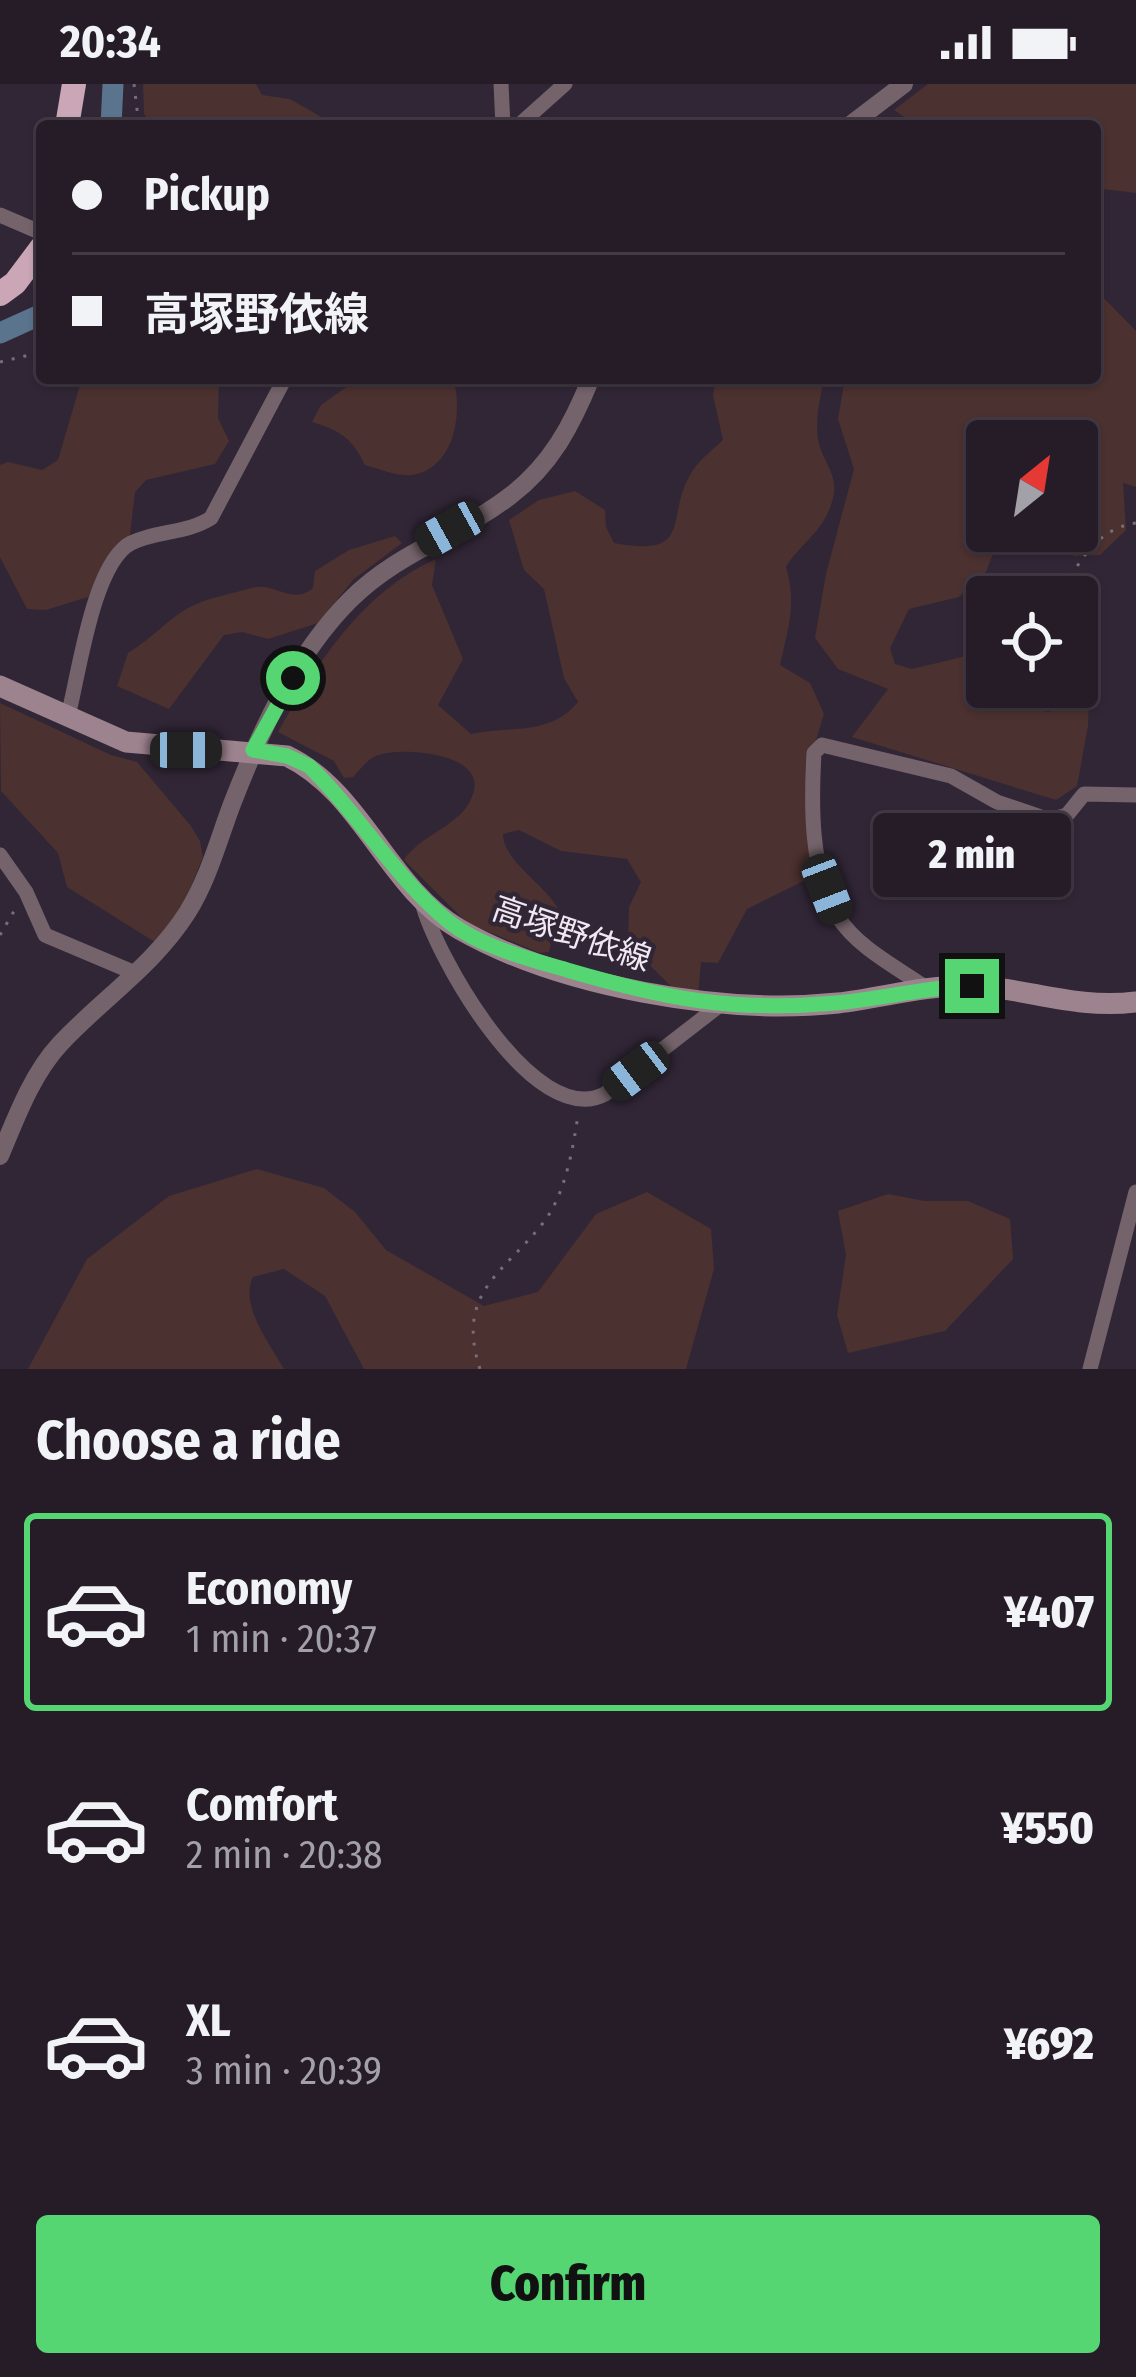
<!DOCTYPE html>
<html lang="en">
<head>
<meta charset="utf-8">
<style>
	:root { --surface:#251c28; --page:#312934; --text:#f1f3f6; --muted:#a3a1a8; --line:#423a45; --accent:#55d672 }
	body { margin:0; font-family:"Fira Sans Condensed","Noto Sans JP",sans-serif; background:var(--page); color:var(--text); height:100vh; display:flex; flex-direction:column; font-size:45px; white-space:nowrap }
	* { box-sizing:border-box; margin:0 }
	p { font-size:39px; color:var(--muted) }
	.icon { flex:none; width:66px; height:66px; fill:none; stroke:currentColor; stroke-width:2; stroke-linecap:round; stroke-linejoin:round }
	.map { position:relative; height:1285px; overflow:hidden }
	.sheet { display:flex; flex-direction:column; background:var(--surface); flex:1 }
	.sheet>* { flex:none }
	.hud { position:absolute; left:36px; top:36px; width:1065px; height:264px; border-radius:12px; box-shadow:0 3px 9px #0004,0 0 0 3px var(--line); display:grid; align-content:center; height:264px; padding:0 36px; background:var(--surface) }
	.needle { width:78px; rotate:30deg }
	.controls { position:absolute; left:966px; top:336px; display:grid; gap:24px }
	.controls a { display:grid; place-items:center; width:132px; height:132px; border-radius:12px; background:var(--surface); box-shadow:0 3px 9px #0004,0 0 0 3px var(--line); font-size:60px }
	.end { position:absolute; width:54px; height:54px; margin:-27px; border:15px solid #55d672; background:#111; box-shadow:0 0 0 6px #111 }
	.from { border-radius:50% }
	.bubble { position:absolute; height:84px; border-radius:12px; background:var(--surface); box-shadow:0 3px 9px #0004,0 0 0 3px var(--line); font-size:39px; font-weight:800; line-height:84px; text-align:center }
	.car { position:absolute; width:36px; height:72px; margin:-36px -18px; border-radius:15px; box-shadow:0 0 9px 3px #0007; background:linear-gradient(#222 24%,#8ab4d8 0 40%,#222 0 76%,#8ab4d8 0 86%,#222 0) }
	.hud b { display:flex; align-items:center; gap:42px; height:114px; font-size:45px }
	.hud b+b { border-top:3px solid var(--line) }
	.hud i { width:30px; height:30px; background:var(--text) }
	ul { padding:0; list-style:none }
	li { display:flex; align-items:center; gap:36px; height:198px; margin:0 24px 18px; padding:0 12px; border:6px solid transparent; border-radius:12px }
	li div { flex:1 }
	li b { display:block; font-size:45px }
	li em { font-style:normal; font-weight:800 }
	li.on { border-color:var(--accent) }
	li>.icon { width:108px; height:108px; stroke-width:1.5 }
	h2 { padding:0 36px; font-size:54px; line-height:144px }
	.action { display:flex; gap:24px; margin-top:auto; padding:24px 36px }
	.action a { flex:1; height:138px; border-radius:12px; background:var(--accent); color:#111; font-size:48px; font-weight:800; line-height:138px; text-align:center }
	.status { display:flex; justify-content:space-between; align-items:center; height:84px; padding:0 60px; background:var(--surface); direction:ltr }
	.status svg { height:33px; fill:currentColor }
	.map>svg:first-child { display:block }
</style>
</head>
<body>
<div class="status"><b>20:34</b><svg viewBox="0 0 49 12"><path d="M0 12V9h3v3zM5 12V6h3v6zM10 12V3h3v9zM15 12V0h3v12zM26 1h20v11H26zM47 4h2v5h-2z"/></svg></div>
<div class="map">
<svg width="1136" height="1285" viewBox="0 0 1136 1285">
	<rect width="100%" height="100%" fill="#312636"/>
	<g fill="#4b312f" fill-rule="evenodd">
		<polygon points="143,0 256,0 262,11 290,15 337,42 150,42 144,29"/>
		<polygon points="928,0 1136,0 1136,109 1095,104 1095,42 917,42 894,26"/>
		<path d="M1095,205l41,42v156l-13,-4 3,47 -26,25 -26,1 -28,-23h-9l-13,11 -27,-1 -11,29 -27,25 -50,12 -19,39 5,16 17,5 75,-18v36h39l5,21 18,4 5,-25h23v-46l14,6 -3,79 -11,60 -21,14 -204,-63 36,-48 -50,-20 -23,-31 11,-64 28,-105 -16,-50 7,-41h250zM987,357h90v90h-90z"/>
		<polygon points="82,294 219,294 218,334 229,357 215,380 146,396 135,408 130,451 114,467 88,513 46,526 27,525 0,473 0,381 8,378 42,386 58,376"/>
		<path d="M359,294h94c10,33 3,89 -40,97 -14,2 -34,-6 -48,-10 -13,-27 -24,-34 -53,-43l9,-17z"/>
		<path d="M716,294h108c-4,21 -10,45 -5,66 5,19 20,33 14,54 -8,34 -33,45 -47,69 11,37 2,62 -6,98l30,18 14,31 -10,33v129l-67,33 -29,54 -17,-1 -3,33 -24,-6 -46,-45 1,-37 12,-25 -14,-23 -66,-8 -42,-21 -16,4c0,27 42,50 56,76l-10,42 -9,1 -73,-30 -63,-63c16,-26 59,-34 69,-66 15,-42 -76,-49 -99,-37 -8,4 -15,14 -21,20l-9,1 -10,-17 -56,-29c39,-69 84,-140 158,-173l-4,26 31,74 -25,46 33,29c39,-9 78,3 107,-32l-14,-24 -20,-89 -20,-19 -15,-50 30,-20 36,-9 30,19 1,17 8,16c80,15 51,-24 76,-68 7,-13 21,-24 33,-35l-10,-45z"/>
		<path d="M395,452l7,7 -48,36 -36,44 -50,16 -26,-7 -18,3 -55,74 -52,-23 11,-33c22,-13 39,-33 60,-45 18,-10 44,-14 63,-20 23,-7 41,18 62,0l2,-17 34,-21z"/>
		<polygon points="0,619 111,671 137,678 191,742 200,757 203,773 183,822 158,860 67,803 58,769 1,707"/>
		<path d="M257,1085l67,19 31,24 31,38 98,56 54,-14 58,-78 51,-22 64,37 3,40 -28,100h-322l-39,-73 -41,-27 -31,8c-14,28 17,67 31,92h-256l59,-110 82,-63z"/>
		<polygon points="888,1110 925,1117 968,1117 1010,1135 1013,1175 945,1247 848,1269 837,1231 846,1171 838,1127"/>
	</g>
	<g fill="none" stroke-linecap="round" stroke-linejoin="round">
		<g stroke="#5a748e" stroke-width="21">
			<polyline points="111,42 113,0"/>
			<polyline points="0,249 42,230"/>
		</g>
		<g stroke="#776d7b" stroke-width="3" stroke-dasharray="3 9" stroke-linecap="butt">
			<polyline points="134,0 139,42"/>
			<polyline points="0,278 42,268"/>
			<path d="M1059,513c19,-33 36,-68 77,-74"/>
			<polyline points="1046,613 1047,603"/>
			<polyline points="0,851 17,822"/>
			<path d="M480,1285c-25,-77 24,-96 63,-146 22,-28 30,-74 35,-108"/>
		</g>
		<g stroke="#74636a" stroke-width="15">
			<polyline points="501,0 503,42"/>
			<polyline points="518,42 565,0"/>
			<polyline points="0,131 42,149"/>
			<path d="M68,632c11,-42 25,-153 63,-173 26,-13 55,-9 80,-25l74,-140"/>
			<polyline points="0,771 26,808 45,851 135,889"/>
			<path d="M422,818c13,53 112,229 183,192l115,-89"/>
			<path d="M925,903c-29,-20 -68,-40 -87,-70 -28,-46 -27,-112 -24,-164l8,-8 129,31 46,26 53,18 17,-5 17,-21 52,1"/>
			<polyline points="1090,1285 1136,1108"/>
		</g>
		<g stroke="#74636a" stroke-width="18">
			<polyline points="849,42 904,0"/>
			<path d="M0,1072c16,-38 32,-82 60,-112 42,-45 94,-79 127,-131 21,-33 31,-72 45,-109 28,-72 63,-149 118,-204 49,-49 108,-64 160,-104 41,-31 62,-71 81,-118"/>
		</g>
		<path stroke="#9d838e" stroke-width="21" d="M0,602l126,56 161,14c75,36 100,131 172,173 102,58 263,86 379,74 43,-5 83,-17 127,-17 58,0 107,24 171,16"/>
		<g stroke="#caa6b6" stroke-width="24">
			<polyline points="67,42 74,0"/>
			<polyline points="0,210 15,199 42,163"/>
		</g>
	</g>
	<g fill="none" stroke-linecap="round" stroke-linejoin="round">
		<path stroke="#55d672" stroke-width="15" d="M293,594l-40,72 34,6 22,10c51,49 85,111 140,156 32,25 80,37 118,48 99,29 165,42 269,33 46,-4 89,-16 136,-17"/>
	</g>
	<g text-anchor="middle" stroke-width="9" stroke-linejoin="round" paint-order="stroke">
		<g font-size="33" fill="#efe7f2" stroke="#312636">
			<text transform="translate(572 849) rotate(19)" y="12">高塚野依線</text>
		</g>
	</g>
</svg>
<div class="controls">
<a><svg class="needle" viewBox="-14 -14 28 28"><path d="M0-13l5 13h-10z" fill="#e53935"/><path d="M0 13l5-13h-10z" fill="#a3a1a8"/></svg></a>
<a><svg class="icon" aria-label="locate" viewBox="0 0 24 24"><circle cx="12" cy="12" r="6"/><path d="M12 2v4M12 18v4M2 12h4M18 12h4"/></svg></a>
</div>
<i class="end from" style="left:293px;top:594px"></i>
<i class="end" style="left:972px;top:902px"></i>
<div class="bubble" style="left:873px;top:729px;width:198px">2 min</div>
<i class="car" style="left:450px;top:445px;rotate:241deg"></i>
<i class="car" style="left:186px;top:666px;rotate:90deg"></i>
<i class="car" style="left:827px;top:805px;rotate:159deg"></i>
<i class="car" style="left:636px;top:987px;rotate:233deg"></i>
<div class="hud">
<b><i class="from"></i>Pickup</b>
<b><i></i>高塚野依線</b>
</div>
</div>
<section class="sheet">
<h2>Choose a ride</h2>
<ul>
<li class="on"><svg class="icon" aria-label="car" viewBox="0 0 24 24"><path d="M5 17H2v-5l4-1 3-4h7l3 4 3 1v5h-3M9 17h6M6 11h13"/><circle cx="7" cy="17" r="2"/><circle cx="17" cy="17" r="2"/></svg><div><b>Economy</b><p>1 min · 20:37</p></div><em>¥407</em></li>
<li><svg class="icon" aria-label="car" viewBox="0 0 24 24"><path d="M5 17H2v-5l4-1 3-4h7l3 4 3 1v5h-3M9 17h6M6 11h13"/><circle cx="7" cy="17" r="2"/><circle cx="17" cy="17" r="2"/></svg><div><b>Comfort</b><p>2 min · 20:38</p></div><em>¥550</em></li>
<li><svg class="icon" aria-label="car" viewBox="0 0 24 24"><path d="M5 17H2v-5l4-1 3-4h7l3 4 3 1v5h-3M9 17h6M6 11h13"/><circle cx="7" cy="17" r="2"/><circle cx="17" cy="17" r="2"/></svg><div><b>XL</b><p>3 min · 20:39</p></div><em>¥692</em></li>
</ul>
<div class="action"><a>Confirm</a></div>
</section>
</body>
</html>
